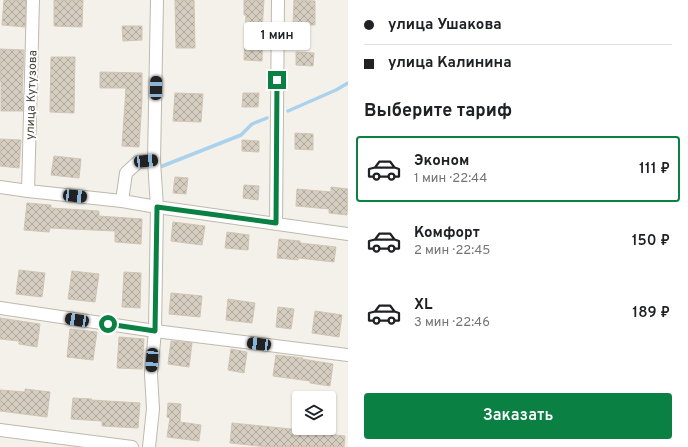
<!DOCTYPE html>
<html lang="ru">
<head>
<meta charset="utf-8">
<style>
	:root { --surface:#fff; --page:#f2f2f2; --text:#202124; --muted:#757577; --line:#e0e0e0; --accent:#0b8043 }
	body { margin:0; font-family:Overpass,sans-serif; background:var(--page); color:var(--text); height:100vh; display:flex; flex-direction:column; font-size:15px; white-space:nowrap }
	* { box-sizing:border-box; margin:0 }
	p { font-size:13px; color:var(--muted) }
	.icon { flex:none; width:22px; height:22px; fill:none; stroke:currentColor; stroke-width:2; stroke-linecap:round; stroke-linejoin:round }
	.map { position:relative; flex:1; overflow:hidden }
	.panel { display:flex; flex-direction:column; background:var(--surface); width:340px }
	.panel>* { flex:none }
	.hud { display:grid; align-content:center; height:88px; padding:0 16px; background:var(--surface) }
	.fabs { position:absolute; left:292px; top:391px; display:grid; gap:8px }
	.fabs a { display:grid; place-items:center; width:44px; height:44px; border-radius:4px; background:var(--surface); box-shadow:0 1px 3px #0004; font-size:20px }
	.end { position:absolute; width:18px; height:18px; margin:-9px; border:5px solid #0b8043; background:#fff; box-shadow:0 0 0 2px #fff }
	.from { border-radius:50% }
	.bubble { position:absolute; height:28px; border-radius:4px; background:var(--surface); box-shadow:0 1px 3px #0004; font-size:13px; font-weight:600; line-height:28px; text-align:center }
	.car { position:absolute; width:12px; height:24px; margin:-12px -6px; border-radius:5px; box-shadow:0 0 3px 1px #0007; background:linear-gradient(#222 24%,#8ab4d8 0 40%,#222 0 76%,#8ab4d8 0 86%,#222 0) }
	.hud b { display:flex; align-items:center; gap:14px; height:38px; font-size:15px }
	.hud b+b { border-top:1px solid var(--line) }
	.hud i { width:10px; height:10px; background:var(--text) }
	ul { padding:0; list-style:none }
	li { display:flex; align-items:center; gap:12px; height:66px; margin:0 8px 6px; padding:0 8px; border:2px solid transparent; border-radius:4px }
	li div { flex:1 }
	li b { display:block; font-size:15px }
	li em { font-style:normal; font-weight:600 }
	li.selected { border-color:var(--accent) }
	li>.icon { width:36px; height:36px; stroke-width:1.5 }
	h2 { padding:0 16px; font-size:18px; line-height:48px }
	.button { display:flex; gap:8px; margin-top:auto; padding:8px 16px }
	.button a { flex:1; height:46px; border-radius:4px; background:var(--accent); color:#fff; font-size:16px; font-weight:600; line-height:46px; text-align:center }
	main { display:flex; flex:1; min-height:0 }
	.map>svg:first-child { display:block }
</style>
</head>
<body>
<main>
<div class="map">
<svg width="348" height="447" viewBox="0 0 348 447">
	<defs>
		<pattern id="building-cross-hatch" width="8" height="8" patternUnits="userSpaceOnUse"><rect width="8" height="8" fill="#d5cdc0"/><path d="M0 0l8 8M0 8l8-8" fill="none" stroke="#afa89d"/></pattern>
	</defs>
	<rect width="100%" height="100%" fill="#f4f1ea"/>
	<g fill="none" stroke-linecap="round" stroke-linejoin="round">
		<g stroke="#aad2ed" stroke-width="3.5">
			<polyline points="288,111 336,90 348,83"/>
			<polyline points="160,167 241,135 252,124 267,118"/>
		</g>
	</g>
	<g fill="url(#building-cross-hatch)" stroke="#d0c5b4">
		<polygon points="4,0 26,0 25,27 2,25"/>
		<polygon points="54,0 83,0 82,27 54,26"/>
		<polygon points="175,0 194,0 195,48 176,48"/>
		<polygon points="244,0 264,0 262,31 263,31 262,61 244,60 246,15 244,15"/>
		<polygon points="294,0 315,1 315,25 293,25"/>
		<polygon points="122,26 142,26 142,40 123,41"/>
		<polygon points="0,49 24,50 22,94 23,94 23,111 1,111 1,81 0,81"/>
		<polygon points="296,52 314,53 313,66 296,65"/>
		<polygon points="51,57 75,57 74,113 50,112"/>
		<polygon points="100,72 142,73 142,99 139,147 122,146 126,88 100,88"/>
		<polygon points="175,93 203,94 201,122 173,121"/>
		<polygon points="243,93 259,93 258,107 242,107"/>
		<polygon points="295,133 313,134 313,150 295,149"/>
		<polygon points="0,139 21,140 19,168 0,166"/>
		<polygon points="242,140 259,141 259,152 242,151"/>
		<polygon points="54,156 81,159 79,178 51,175"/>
		<polygon points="175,177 188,178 186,194 173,193"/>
		<polygon points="244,185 259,186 258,200 243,198"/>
		<polygon points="331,187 348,189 347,215 329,213 329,209 296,206 297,189 331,192"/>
		<polygon points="27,203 51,205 51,208 99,211 99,216 142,219 141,244 115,242 115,231 50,228 49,232 24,230"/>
		<polygon points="173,222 205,226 202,245 171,241"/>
		<polygon points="227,232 249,235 248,250 225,248"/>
		<polygon points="279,239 300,241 300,243 336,247 334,262 298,258 298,260 277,258"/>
		<polygon points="19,270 45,273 42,297 16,294"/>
		<polygon points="72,271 99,274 95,302 68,299"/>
		<polygon points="124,272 141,273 140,308 122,307"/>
		<polygon points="171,293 202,296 200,317 169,314"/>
		<polygon points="228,299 255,303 252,323 226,320"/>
		<polygon points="278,307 294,309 291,329 276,327"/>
		<polygon points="315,311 342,315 339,337 312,333"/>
		<polygon points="0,318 40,324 37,347 19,344 19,341 0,339"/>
		<polygon points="70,329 97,332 93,360 67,357"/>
		<polygon points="119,337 144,339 142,369 117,368"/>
		<polygon points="171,341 192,343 189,367 168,364"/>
		<polygon points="231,349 247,352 244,373 228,370"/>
		<polygon points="276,355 303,358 302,359 333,364 330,386 310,383 310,381 273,376"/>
		<polygon points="25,389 50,392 47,417 0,411 0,390 25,392"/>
		<polygon points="73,398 92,399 91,400 140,403 138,428 102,426 102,421 71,419"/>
		<polygon points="168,403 181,404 180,422 201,425 199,441 167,437 170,418 167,417"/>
		<polygon points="232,423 301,430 301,431 345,436 344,447 268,447 230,443"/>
	</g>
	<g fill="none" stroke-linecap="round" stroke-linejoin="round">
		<defs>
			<g id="minor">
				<polyline points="0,187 28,191 122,201 157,207 348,234"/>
				<polyline points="28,191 33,0"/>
				<polyline points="122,201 126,173 138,162 154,161"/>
				<polyline points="276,223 278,0"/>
				<polyline points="0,308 155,331 348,355"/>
				<polyline points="0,430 132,447"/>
				<polyline points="149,447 153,409 151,374 155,331 157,207 154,161 157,0"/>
			</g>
		</defs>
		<use href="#minor" stroke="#bfb9ad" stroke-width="14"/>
		<use href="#minor" stroke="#fff" stroke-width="12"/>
	</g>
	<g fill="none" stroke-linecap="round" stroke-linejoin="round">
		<polyline stroke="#0b8043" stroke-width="5" points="108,324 155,331 157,207 276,223 277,80"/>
	</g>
	<g text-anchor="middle" stroke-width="4" stroke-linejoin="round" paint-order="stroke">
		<g font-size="12" fill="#484238" stroke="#fff">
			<text transform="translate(31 95) rotate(-88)" y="4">улица Кутузова</text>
		</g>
	</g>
</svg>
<div class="fabs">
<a><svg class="icon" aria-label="layers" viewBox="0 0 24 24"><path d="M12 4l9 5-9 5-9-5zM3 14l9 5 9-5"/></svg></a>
</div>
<i class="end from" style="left:108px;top:324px"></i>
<i class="end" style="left:277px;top:80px"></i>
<div class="bubble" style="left:244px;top:22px;width:66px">1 мин</div>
<i class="car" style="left:156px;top:88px;rotate:1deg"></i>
<i class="car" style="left:146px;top:161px;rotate:84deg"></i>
<i class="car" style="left:75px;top:196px;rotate:96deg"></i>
<i class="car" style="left:77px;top:320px;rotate:279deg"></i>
<i class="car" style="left:259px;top:344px;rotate:277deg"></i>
<i class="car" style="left:152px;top:360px;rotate:184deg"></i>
</div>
<section class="panel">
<div class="hud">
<b><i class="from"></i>улица Ушакова</b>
<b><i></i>улица Калинина</b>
</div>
<h2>Выберите тариф</h2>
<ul>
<li class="selected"><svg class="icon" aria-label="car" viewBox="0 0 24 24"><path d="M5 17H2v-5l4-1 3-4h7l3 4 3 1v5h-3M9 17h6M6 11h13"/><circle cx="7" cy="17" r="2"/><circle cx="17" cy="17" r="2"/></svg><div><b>Эконом</b><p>1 мин · 22:44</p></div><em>111 ₽</em></li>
<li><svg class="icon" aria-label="car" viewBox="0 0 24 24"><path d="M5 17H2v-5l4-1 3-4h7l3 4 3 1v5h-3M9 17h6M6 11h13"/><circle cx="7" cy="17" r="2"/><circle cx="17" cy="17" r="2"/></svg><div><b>Комфорт</b><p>2 мин · 22:45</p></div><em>150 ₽</em></li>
<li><svg class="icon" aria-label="car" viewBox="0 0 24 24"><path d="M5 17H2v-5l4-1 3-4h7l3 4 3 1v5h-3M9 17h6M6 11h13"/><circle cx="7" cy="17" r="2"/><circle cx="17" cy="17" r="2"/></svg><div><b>XL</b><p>3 мин · 22:46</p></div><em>189 ₽</em></li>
</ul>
<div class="button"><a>Заказать</a></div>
</section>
</main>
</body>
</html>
